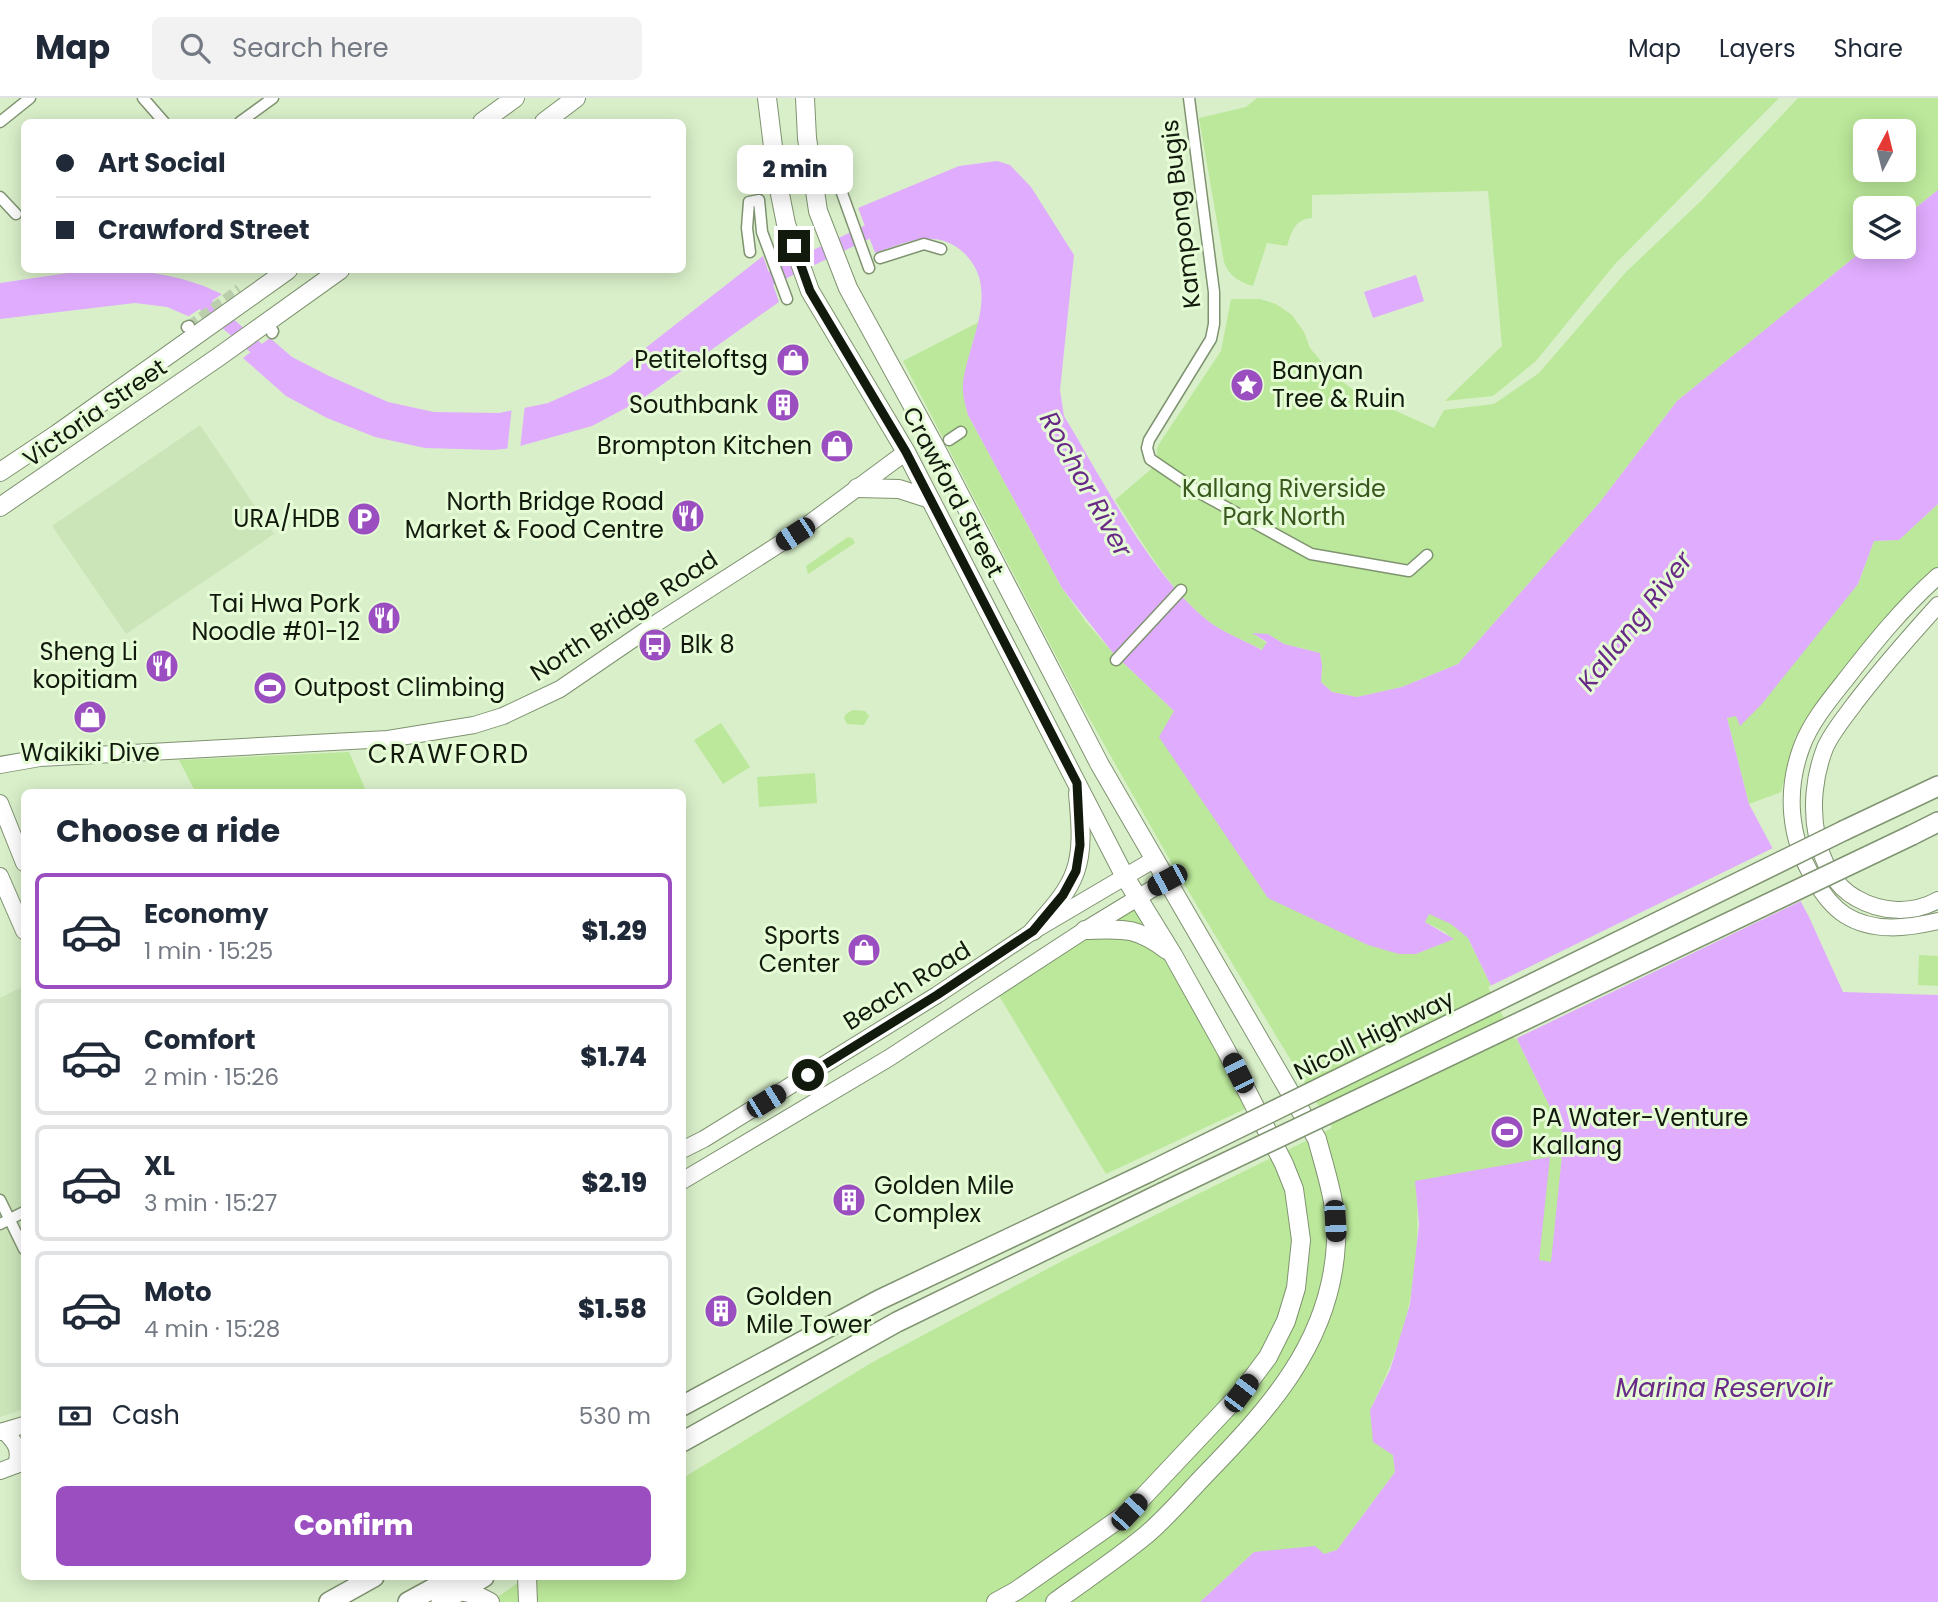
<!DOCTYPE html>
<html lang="en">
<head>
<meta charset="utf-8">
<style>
	:root { --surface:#fff; --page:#f2f2f3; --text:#1f2937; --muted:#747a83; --line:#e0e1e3; --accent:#9a4ec0 }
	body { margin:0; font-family:Poppins,sans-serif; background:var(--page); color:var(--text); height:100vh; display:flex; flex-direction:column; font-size:26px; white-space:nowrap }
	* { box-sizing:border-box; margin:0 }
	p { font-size:23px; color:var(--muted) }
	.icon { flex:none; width:38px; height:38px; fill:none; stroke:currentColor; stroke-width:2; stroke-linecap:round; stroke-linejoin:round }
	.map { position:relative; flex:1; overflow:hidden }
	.details { position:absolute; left:21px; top:691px; width:665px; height:791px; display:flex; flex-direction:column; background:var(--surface); border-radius:10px; box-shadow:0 4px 18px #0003 }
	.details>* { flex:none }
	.top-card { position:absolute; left:21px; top:21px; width:665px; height:154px; border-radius:10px; box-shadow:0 4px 18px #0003; display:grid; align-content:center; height:154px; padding:0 35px; background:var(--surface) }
	.needle { width:46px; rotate:7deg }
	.fabs { position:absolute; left:1853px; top:21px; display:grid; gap:14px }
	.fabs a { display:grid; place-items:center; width:63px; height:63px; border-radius:10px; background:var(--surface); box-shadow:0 4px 18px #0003; font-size:35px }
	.end { position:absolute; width:32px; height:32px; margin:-16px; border:9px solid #121a0d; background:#fff; box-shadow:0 0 0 4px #fff }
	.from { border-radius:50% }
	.bubble { position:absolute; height:49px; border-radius:10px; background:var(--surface); box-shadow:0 4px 18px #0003; font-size:23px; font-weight:800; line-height:49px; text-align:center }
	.car { position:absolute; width:21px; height:42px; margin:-21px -10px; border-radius:9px; box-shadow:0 0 5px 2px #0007; background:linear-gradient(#222 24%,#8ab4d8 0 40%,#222 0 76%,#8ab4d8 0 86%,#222 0) }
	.top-card b { display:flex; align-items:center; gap:24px; height:66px; font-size:26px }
	.top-card b+b { border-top:2px solid var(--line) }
	.top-card i { width:18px; height:18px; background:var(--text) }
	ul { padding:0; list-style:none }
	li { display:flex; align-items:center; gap:21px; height:116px; margin:0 14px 10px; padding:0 21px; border:4px solid var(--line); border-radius:10px }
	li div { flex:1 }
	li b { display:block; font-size:26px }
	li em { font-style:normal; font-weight:800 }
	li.on { border-color:var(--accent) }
	li>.icon { width:63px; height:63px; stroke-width:1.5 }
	h2 { padding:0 35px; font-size:32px; line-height:84px }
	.pay { display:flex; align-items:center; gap:18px; height:77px; padding:0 35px; font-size:26px }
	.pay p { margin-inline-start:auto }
	.action { display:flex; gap:14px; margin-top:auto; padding:14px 35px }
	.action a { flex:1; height:80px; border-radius:10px; background:var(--accent); color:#fff; font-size:28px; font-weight:800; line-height:80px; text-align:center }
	header { display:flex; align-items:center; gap:42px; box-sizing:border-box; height:98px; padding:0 35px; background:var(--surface); border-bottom:2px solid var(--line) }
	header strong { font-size:33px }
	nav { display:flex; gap:38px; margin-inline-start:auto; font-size:24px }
	.search { width:490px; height:63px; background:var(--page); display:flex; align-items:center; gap:18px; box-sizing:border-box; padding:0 24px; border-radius:10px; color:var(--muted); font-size:26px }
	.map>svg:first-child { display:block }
</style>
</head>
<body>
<header>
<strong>Map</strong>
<div class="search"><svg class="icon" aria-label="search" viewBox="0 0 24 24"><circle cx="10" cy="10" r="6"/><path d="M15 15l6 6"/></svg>Search here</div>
<nav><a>Map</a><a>Layers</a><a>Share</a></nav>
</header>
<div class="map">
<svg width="1938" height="1504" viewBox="0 0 1938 1504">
	<rect width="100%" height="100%" fill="#d9efc9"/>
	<g fill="#cbe5b9">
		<polygon points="200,327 274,436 126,536 52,428"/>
		<polygon points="24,888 24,1311 0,1319 0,900"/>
	</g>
	<g fill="#bbe89a" fill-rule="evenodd">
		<path d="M1257,0h522l-164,166 -79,97 -43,35 -48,5 57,-55 -14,-155 -176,4v23c-17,1 -20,13 -25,28l-20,-3 -14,43c-14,-4 -24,-10 -29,-24l-25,-144 47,-11z"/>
		<path d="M1798,0h140v92l-34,27v-9h-38v39h1l-190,154 -77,101 -142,162 -56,23 -45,10 -25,-5 -11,-10 1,-17 -2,-12 -36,-9 -16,-10h-14l13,9 -4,7c-21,-10 -44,-19 -61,-34 -37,-33 -61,-76 -87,-116l42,-36v-16l4,-7 60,-90 10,-52h29l16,5 16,11 12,17 6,16 21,25 29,22 74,33 10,-18 50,-6 45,-31 87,-101 76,-72zM1866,33h38v39h-38z"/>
		<path d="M979,224c-9,31 -21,61 -11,93l94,173 24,34 27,31 61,58 225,243h17l37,-15 -8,-7 -20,-10 4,-9 22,10 17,15 96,198 -12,126 -13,-1 -123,-80c6,88 -6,150 -46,229l23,45 2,17 -58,78 -13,4 -70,-2 -54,50h-710l37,-25h155l1,-99 188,-115 193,-103 268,-132 -157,-259 -95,-167 -177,-341z"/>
		<polygon points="1938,406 1938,478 1914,498 1795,639 1781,694 1749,706 1727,620 1736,618 1740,627 1858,486 1874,443 1899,442"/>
		<polygon points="848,439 852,440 855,445 808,476 806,468"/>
		<polygon points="853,612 865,613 869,618 864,627 847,626 844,620 846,616"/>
		<polygon points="721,625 750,669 723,686 694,642"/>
		<polygon points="349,654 367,695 196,695 179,662"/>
		<polygon points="815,675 817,705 759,709 757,679"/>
		<polygon points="1138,798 1247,1010 1106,1076 995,891"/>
		<polygon points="1919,857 1938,858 1938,888 1918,887"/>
	</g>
	<g fill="#e0acfe">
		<path d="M997,63l13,4 21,22 43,68 -14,135 4,26c38,63 82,150 137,199 17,16 41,24 61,35l5,-8 -15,-9 16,1 16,10 36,9 2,12 -1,17 11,10 25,5 45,-10 56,-23 142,-162 77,-101 190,-154h37v-30l34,-27v314l-39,36 -25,1 -16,43 -97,121 -21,21 -4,-10 -9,2 22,86 60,113 34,75 95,3v607h-738l54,-50 61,-6 9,8 13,-4 58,-78 -2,-17 -20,-13 -3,-32 20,-40 20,-66 9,-80 -4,-43 135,-24 -11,103 12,2 13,-126 -96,-198 -17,-14 -22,-10 -4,8 29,17 -38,15h-17l-31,-9 -100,-47 -109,-161 15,-26 -61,-58 -51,-65 -94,-173c-3,-11 -6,-21 -5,-32 5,-41 38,-93 2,-129 -28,-27 -58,-12 -90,-1l-17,-45 101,-42z"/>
		<polygon points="763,158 779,204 639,303 592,328 513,350 493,352 425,350 375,339 327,320 286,298 243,260 270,240 292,259 327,277 388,304 434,314 499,315 548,305 611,277"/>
		<path d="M118,172c40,2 74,8 109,27l-32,22 -28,-12 -32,-4 -135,16v-36l75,-11z"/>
		<polygon points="1416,177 1424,203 1373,220 1364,194"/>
	</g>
	<g fill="#d9efc9">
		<polygon points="857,106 858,110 876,158 871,156 854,111"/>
		<polygon points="225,194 230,197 230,201 197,224 186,220"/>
		<polygon points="525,306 520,351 507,354 512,308"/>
		<polygon points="1775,749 1803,802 1515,941 1488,889"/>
	</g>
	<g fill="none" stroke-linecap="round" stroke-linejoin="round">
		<g stroke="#e0acfe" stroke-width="14">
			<polyline points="756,191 771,180 884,126"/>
			<polyline points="195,200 210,210 271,263"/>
		</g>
		<polyline stroke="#bbcfad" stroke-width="10" stroke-dasharray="10 5" stroke-linecap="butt" points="189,228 239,191"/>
		<defs>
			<g id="street">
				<polyline points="143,0 164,24"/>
				<polyline points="1189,0 1214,194 1214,226 1211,241 1149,342 1147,350 1150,361 1200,395 1311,456 1409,473 1427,457"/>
				<polyline points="0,24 30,0"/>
				<polyline points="240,24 273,0"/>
				<polyline points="842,95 869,170"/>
				<polyline points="0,99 16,116"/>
				<polyline points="750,154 747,130 749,104 759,102 762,134 787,201"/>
				<polyline points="880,160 924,146 941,151"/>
				<polyline points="187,229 189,228"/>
				<polyline points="272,235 273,233"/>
				<polyline points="949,342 961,334"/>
				<polyline points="1116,562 1181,492"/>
				<polyline points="0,1102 24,1151"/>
				<polyline points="0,1126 24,1114"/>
			</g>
			<g id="secondary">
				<path d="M1938,478c-35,31 -64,67 -92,103 -16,20 -35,43 -44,67 -17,45 -13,93 12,133 8,14 17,27 31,36 28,18 63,13 93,6"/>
				<path d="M1938,507c-29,32 -57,64 -83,98 -10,14 -23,29 -30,45 -11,28 -14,60 -8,89 5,24 17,49 39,61 26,15 57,16 82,2"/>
				<polyline points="0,667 40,660 388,641 474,627 503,618 560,591 658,524 795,436 906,354"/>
				<polyline points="0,705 24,765"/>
				<polyline points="0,778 24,833"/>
				<polyline points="682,1052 704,1041 937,897 1033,833 1155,761"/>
				<polyline points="682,1083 889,960 1085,832 1167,782"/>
				<path d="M4,1333c11,11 17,18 12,34"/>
				<polyline points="0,1334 24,1327"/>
				<polyline points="0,1373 24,1364"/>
			</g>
			<g id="primary">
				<polyline points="767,0 777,81 786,126 810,193 906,354 1125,779 1173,857 1226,952 1284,1066 1294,1091 1301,1142 1296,1190 1286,1223 1268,1259 1241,1295 1129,1414 1016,1493 996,1504"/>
				<path d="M805,0l2,40 11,73 30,77 86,157 166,320 217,374c9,34 21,68 19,104 -5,100 -68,167 -134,235 -18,19 -36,40 -56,57 -29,24 -61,45 -91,67"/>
				<polyline points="482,24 515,0"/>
				<polyline points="544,24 576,0"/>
				<polyline points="0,374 57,336 288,172"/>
				<polyline points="857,390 899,391 930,401"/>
				<polyline points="0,409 217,260 340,172"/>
				<path d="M1085,832c38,-1 50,-4 82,20"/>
				<path d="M1033,833c15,-18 34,-36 42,-59 9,-24 5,-54 3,-79"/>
				<polyline points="527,1479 528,1504"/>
				<polyline points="460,1493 474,1496 490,1504"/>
			</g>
			<g id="highway">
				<polyline points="1845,732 1938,688"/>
				<polyline points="1912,737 1938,724"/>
				<polyline points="682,1308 879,1202 1149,1074"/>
				<polyline points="682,1344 897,1224 1162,1095"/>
				<polyline points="329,1504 374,1479"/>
				<polyline points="408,1504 454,1479"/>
				<polyline points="441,1504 484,1479"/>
			</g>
		</defs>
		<use href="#street" stroke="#7f9370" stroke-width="13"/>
		<use href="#secondary" stroke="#7f9370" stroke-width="18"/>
		<use href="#primary" stroke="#7f9370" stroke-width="20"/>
		<use href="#highway" stroke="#7f9370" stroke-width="22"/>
		<use href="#street" stroke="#fff" stroke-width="10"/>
		<use href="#secondary" stroke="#fff" stroke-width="16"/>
		<use href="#primary" stroke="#fff" stroke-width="18"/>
		<use href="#highway" stroke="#fff" stroke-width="19"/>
		<defs>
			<g id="highway-bridge">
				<polyline points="1149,1074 1845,732"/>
				<polyline points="1162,1095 1912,737"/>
			</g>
		</defs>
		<use href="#highway-bridge" stroke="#7f9370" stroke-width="22" stroke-linecap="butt"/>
		<use href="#highway-bridge" stroke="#fff" stroke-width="19"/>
	</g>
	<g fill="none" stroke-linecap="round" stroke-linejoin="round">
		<polyline stroke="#121a0d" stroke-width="9" points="794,148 810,193 906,354 1077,685 1080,747 1076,773 1063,797 1033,833 937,897 808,977"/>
	</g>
	<defs>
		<symbol id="shop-disc" viewBox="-11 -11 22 22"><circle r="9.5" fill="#9a4ec0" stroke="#e6fcd6"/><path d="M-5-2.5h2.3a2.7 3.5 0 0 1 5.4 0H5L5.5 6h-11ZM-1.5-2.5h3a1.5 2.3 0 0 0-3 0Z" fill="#fff"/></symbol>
		<symbol id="sight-disc" viewBox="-11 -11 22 22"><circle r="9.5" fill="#9a4ec0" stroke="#e6fcd6"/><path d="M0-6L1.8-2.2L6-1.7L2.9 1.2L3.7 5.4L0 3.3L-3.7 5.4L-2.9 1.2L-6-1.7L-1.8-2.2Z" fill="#fff"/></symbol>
		<symbol id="building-disc" viewBox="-11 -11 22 22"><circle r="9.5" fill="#9a4ec0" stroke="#e6fcd6"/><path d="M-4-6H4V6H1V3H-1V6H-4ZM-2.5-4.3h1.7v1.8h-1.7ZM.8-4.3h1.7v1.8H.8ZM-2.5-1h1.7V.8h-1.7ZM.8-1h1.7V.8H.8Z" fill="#fff"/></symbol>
		<symbol id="restaurant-disc" viewBox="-11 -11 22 22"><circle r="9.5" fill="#9a4ec0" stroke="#e6fcd6"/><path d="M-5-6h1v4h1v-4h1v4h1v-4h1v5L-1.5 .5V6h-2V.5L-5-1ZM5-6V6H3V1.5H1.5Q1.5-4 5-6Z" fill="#fff"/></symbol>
		<symbol id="parking-disc" viewBox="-11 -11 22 22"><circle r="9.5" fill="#9a4ec0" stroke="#e6fcd6"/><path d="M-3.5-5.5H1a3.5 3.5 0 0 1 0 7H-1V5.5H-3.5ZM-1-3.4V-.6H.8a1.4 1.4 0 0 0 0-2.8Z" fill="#fff"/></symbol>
		<symbol id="bus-disc" viewBox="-11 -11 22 22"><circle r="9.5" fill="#9a4ec0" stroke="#e6fcd6"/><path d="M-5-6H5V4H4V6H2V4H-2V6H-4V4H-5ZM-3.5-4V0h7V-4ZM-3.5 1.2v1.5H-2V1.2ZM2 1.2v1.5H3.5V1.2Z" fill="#fff"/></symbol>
		<symbol id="stadium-disc" viewBox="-11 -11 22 22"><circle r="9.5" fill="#9a4ec0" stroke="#e6fcd6"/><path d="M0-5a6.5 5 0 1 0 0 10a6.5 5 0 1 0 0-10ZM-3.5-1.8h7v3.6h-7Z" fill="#fff"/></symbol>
	</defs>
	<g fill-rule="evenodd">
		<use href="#shop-disc" x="774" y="243" width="38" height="38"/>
		<use href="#sight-disc" x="1228" y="268" width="38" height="38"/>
		<use href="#building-disc" x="764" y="288" width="38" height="38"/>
		<use href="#shop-disc" x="818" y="329" width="38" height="38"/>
		<use href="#restaurant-disc" x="669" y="399" width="38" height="38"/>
		<use href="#parking-disc" x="345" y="402" width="38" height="38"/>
		<use href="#restaurant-disc" x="365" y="501" width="38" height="38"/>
		<use href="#bus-disc" x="636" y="528" width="38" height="38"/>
		<use href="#restaurant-disc" x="143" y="549" width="38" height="38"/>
		<use href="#stadium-disc" x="251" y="571" width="38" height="38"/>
		<use href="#shop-disc" x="71" y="600" width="38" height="38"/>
		<use href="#shop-disc" x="845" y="833" width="38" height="38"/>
		<use href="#stadium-disc" x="1488" y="1015" width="38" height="38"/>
		<use href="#building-disc" x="830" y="1083" width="38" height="38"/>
		<use href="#building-disc" x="702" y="1194" width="38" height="38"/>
	</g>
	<g text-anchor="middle" stroke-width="6" stroke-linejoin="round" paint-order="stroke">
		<g font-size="24" fill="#121a0d" stroke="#e6fcd6">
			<text transform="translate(1181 116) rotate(-97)" y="8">Kampong Bugis</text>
			<text transform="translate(95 315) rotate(-35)" y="8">Victoria Street</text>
			<text transform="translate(953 394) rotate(62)" y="8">Crawford Street</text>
			<text transform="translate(624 518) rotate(-33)" y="8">North Bridge Road</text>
			<text transform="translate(907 888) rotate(-32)" y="8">Beach Road</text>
			<text transform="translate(1374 937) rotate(-26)" y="8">Nicoll Highway</text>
		</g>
		<g font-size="24" fill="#121a0d" stroke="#e6fcd6" text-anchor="end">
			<text x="768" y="270">Petiteloftsg</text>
			<text x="1272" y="281" text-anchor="start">Banyan<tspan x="1272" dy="28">Tree &amp; Ruin</tspan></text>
			<text x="758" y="315">Southbank</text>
			<text x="812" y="356">Brompton Kitchen</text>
			<text x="664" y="412">North Bridge Road<tspan x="664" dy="28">Market &amp; Food Centre</tspan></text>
			<text x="340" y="429">URA/HDB</text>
			<text x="360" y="514">Tai Hwa Pork<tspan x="360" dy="28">Noodle #01-12</tspan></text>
			<text x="680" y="555" text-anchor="start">Blk 8</text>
			<text x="138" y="562">Sheng Li<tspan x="138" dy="28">kopitiam</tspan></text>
			<text x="294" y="598" text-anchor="start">Outpost Climbing</text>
			<text x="90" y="663" text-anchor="middle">Waikiki Dive</text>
			<text x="840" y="846">Sports<tspan x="840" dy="28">Center</tspan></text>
			<text x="1532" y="1028" text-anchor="start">PA Water-Venture<tspan x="1532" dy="28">Kallang</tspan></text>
			<text x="874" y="1096" text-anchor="start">Golden Mile<tspan x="874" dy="28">Complex</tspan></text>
			<text x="746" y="1207" text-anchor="start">Golden<tspan x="746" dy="28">Mile Tower</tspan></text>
		</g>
		<g font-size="24" fill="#3a591e" stroke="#e6fcd6">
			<text x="1284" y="399">Kallang Riverside<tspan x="1284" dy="28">Park North</tspan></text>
		</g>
		<g font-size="26" font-style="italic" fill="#682987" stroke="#e6fcd6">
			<text transform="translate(1086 386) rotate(61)" y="9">Rochor River</text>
			<text transform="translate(1635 523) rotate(-52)" y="9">Kallang River</text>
			<text x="1724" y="1299">Marina Reservoir</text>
		</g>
		<g font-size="26" letter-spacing="2" fill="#121a0d" stroke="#e6fcd6">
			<text x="449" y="665">CRAWFORD</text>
		</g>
	</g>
</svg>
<div class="fabs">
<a><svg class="needle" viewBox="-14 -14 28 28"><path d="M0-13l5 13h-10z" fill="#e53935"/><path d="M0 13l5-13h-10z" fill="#747a83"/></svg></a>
<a><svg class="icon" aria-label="layers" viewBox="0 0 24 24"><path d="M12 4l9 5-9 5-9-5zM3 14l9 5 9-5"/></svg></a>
</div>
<i class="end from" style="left:808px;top:977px"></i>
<i class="end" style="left:794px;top:148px"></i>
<div class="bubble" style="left:737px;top:47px;width:116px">2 min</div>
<i class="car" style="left:795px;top:436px;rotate:237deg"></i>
<i class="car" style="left:1167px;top:782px;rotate:242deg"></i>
<i class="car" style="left:1238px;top:975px;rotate:333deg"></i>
<i class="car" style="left:766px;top:1003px;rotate:58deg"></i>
<i class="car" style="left:1335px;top:1123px;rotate:177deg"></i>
<i class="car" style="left:1241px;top:1295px;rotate:37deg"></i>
<i class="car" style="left:1129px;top:1414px;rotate:43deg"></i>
<div class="top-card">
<b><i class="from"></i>Art Social</b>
<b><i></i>Crawford Street</b>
</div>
<section class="details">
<h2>Choose a ride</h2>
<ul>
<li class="on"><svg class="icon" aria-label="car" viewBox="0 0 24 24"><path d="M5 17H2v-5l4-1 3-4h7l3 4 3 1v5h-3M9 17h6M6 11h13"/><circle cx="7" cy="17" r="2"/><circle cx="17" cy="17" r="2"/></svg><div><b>Economy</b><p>1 min · 15:25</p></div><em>$1.29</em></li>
<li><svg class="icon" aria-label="car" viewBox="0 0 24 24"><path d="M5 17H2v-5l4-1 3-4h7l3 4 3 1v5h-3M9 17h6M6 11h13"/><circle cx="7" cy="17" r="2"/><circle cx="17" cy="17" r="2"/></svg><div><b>Comfort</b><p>2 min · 15:26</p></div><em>$1.74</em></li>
<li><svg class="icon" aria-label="car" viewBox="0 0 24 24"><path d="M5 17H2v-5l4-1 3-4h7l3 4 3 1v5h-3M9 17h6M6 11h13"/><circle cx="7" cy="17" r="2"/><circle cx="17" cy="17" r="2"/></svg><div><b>XL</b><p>3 min · 15:27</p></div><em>$2.19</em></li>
<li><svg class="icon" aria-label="car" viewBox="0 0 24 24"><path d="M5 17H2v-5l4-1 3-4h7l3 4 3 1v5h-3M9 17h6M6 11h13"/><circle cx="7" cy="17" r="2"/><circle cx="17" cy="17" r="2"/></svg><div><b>Moto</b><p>4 min · 15:28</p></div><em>$1.58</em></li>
</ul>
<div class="pay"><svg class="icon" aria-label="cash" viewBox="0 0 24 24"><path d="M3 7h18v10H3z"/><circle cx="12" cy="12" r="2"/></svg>Cash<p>530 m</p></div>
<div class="action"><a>Confirm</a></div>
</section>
</div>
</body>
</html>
